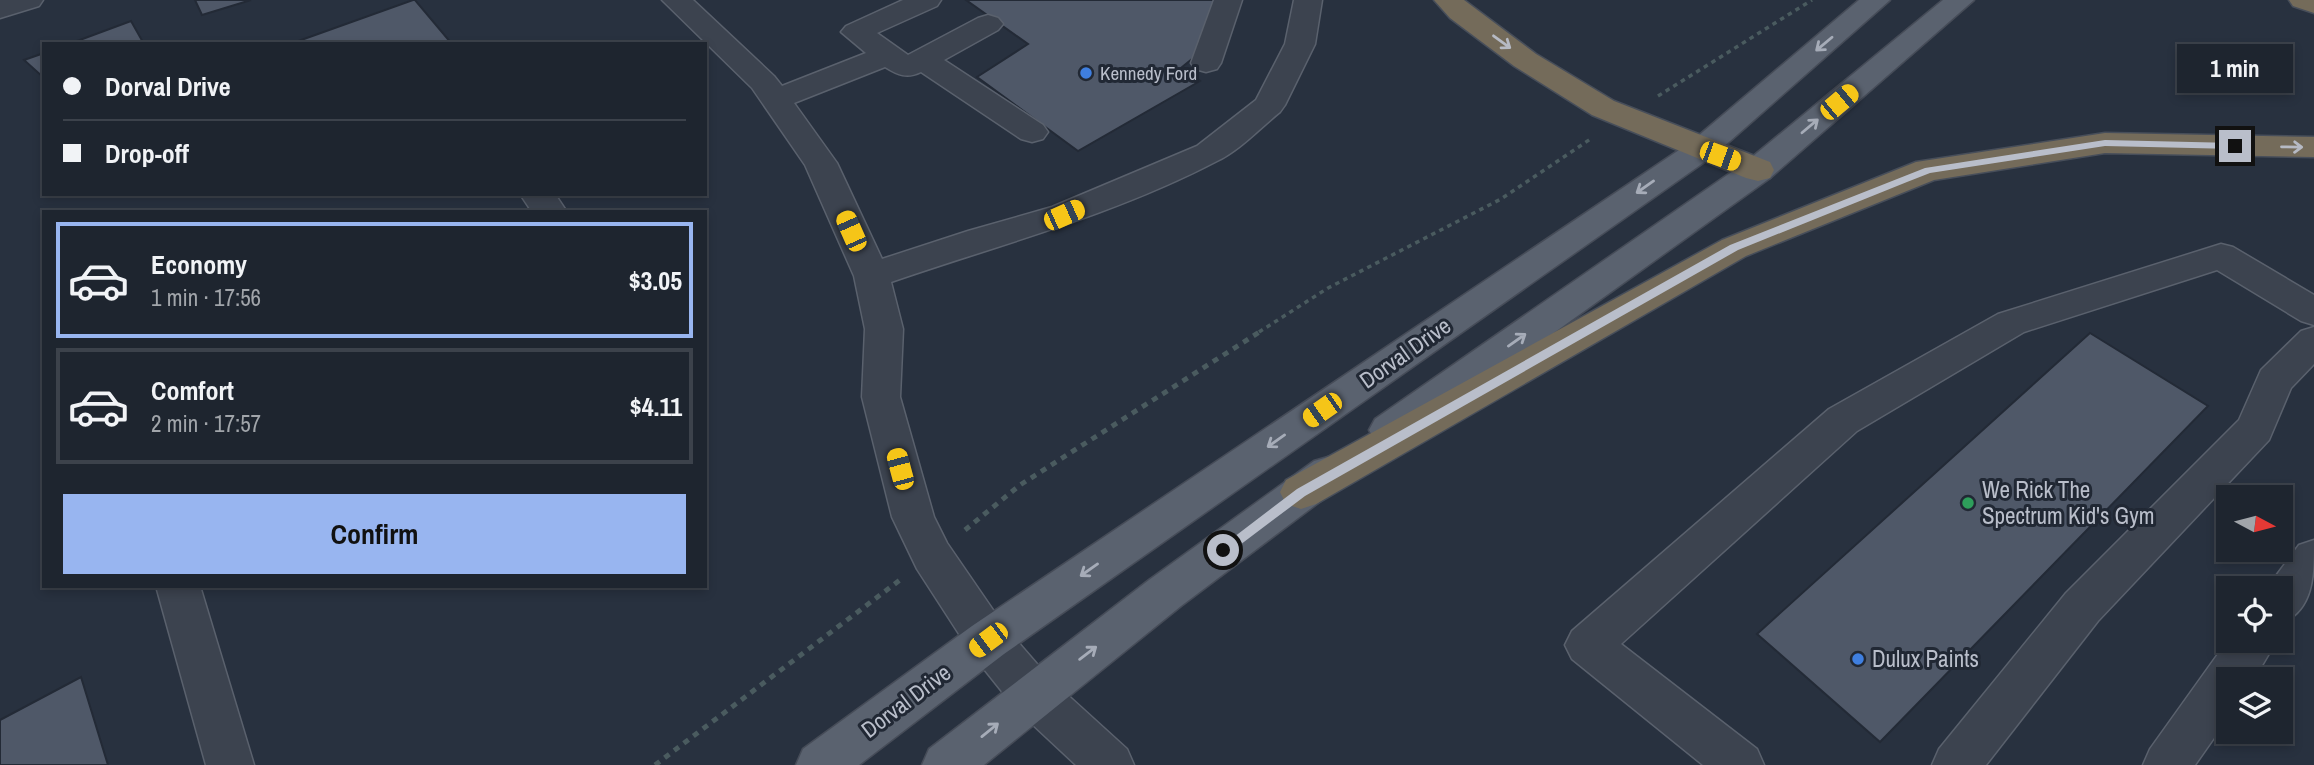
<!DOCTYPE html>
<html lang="en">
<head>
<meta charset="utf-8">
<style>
	:root { --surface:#1e252f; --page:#2b313b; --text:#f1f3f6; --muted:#a1a5aa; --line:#3c424b; --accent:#98b5f0 }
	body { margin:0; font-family:"Archivo Narrow",sans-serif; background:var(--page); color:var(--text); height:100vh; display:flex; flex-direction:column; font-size:26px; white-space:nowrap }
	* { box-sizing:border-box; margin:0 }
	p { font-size:23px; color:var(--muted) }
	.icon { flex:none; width:38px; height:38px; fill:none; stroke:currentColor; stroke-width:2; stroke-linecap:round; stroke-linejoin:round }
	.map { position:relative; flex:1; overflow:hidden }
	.panel { position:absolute; left:42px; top:210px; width:665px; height:378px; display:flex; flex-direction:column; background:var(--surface); border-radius:0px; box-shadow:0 4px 10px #0003,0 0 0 2px var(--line) }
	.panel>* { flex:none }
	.banner { position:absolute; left:42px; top:42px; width:665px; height:154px; border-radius:0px; box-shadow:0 4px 10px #0003,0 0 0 2px var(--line); display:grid; align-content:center; height:154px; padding:0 21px; background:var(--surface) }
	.needle { width:46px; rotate:97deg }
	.controls { position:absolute; left:2216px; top:485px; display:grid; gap:14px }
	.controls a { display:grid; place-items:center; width:77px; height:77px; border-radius:0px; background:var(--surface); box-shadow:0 4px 10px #0003,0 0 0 2px var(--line); font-size:35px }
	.end { position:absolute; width:32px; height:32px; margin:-16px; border:9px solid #b9beca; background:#111; box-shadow:0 0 0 4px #111 }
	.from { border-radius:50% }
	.bubble { position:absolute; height:49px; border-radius:0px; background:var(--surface); box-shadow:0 4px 10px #0003,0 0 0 2px var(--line); font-size:23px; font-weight:700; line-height:49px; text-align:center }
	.car { position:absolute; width:21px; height:42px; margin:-21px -10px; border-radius:9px; box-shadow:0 0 5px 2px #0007; background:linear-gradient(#f5c518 24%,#345 0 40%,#f5c518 0 76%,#345 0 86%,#f5c518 0) }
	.banner b { display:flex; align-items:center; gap:24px; height:66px; font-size:26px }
	.banner b+b { border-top:2px solid var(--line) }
	.banner i { width:18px; height:18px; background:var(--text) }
	ul { padding:12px 0 0; list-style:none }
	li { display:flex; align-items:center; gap:21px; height:116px; margin:0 14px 10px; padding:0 7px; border:4px solid var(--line); border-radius:0px }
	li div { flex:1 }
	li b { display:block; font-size:26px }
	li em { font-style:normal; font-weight:700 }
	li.selected { border-color:var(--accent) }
	li>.icon { width:63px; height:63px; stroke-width:1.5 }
	.button { display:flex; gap:14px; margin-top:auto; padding:14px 21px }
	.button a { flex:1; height:80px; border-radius:0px; background:var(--accent); color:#111; font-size:28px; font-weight:700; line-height:80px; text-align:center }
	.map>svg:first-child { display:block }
</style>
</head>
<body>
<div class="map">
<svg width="2314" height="765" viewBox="0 0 2314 765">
	<rect width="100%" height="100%" fill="#28313f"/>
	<g fill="#4f5868" stroke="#232a36" stroke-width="2">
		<polygon points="195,0 251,0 202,15"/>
		<polygon points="415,0 452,44 290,44 413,0"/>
		<polygon points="966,0 1217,0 1203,50 1181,68 1200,81 1078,151 977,77 1028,44"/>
		<polygon points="131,21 144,44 69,44"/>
		<polygon points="44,53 44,78 24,60"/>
		<polygon points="2090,333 2208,406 1880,742 1757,634"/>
		<polygon points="81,677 108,765 0,765 0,720"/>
	</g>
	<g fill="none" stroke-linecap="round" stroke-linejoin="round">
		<defs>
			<g id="minor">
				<polygon points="0,0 43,0 39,6 0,18"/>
				<path d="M662,0h31l81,76 8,10 84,-33 -25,-21 5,-6 57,-26h38l-4,6 -60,27 31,22 70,-37 10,-3 10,3 5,6 -5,6 -54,30 99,65 5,7 -5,7 -11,3 -11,-3 -100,-67c-14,7 -23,3 -36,-5l-91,36 43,60 45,96 86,-28 84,-24 145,-61 59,-46 29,-56 9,-44h28l-7,44 -30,61 -5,7c-20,16 -40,38 -63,49 -103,54 -216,83 -326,121l12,47 -3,68 34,120 13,26 57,83 46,53 77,70 7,16h-58l-60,-56 -44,-55 -55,-85 -25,-52 -30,-120 3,-68 -11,-53 -49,-111 -53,-77z"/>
				<polygon points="1214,0 1242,0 1221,63 1217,69 1206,72 1195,69 1191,63"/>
				<polygon points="520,194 555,194 567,212 532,212"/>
				<polygon points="2221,244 2233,247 2314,295 2314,325 2301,321 2217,270 2024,332 1857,431 1621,644 1757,749 1764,765 1703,765 1572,659 1565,645 1572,631 1829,409 1998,314"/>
				<polygon points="2314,327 2314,364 2291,388 2269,440 2098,621 1986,765 1932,765 1939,749 2066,593 2239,420 2261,370 2301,331"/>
				<path d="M2314,540c0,36 0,70 -34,84v-36h-13l32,-43z"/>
				<polygon points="156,586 200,586 254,765 206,765"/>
				<polygon points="2228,640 2277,640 2254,679 2228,679 2228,718 2195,765 2143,765 2150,749"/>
			</g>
			<g id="major">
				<polygon points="1859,0 1890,0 1713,156 1004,654 859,765 796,765 803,749 972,626 1691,142"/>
				<polygon points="1943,0 1974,0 1770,178 1403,441 1389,445 1375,441 1369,430 1375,419 1746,162"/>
				<polygon points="1328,457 1342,461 1348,473 1342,485 1181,606 984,765 922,765 929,749 1149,580 1314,461"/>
			</g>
			<g id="highway">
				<polygon points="1434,0 1464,0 1536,54 1614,101 1770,162 1774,170 1770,178 1758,181 1746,178 1592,115 1514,66 1450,18"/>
				<polygon points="2289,0 2314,0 2314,13 2293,6"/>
				<polygon points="2105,133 2314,137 2314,157 2105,153 1934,180 1746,256 1316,504 1301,509 1286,504 1280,492 1286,480 1722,240 1916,162"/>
			</g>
		</defs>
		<use href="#minor" stroke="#5a616d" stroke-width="3"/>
		<use href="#major" stroke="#464c58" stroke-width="3"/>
		<use href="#highway" stroke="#474e5a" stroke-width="3"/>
		<g stroke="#4a5b5f" stroke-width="3.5" stroke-dasharray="4.5 4.5" stroke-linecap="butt">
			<polyline points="1658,96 1812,0"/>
			<polyline points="1259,332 1328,288 1501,199 1592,138"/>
		</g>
		<g stroke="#4a5b5f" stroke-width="5" stroke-dasharray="6 6" stroke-linecap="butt">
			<polyline points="965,530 1020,485 1261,331"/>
			<polyline points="655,765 900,580"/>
		</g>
		<use href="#minor" fill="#3c434f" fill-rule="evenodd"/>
		<use href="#major" fill="#5a626f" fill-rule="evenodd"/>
		<use href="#highway" fill="#746b5a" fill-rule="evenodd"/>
	</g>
	<defs><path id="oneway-shaft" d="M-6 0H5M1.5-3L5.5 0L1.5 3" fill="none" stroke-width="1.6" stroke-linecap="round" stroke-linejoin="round" transform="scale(1.75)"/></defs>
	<g stroke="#b6bac4">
		<use href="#oneway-shaft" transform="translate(1502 42) rotate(36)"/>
		<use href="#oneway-shaft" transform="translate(2292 147) rotate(1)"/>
	</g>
	<g stroke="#a6acb8">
		<use href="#oneway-shaft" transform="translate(1824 44) rotate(140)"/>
		<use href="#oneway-shaft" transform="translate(1810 126) rotate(-40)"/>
		<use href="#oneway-shaft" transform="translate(1645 187) rotate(145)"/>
		<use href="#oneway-shaft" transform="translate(1517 340) rotate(-35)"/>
		<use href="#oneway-shaft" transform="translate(1276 441) rotate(145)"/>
		<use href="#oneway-shaft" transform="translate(1089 570) rotate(145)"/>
		<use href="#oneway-shaft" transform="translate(1088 653) rotate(-37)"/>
		<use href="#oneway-shaft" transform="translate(990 730) rotate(-39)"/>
	</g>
	<polygon fill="#b9beca" points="2105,140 2235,143 2240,146 2235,149 2105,146 1930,173 1907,182 1738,250 1305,496 1228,554 1223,555 1217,550 1297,489 1730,245 1925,168"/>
	<g fill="#3f7fe0" stroke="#212834" stroke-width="2.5">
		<circle cx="1086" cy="73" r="7"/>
		<circle cx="1858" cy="659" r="7"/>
	</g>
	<circle fill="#2e9e5b" stroke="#212834" stroke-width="2.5" cx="1968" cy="503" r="7"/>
	<g text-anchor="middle" stroke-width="6" stroke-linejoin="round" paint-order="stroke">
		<g font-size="19" fill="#b9beca" stroke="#212834" text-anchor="start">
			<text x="1100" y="80">Kennedy Ford</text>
		</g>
		<g font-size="23" fill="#b9beca" stroke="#212834">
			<text transform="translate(1405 353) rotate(-35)" y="8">Dorval Drive</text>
			<text transform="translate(906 701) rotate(-37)" y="8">Dorval Drive</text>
		</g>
		<g font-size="23" fill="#b9beca" stroke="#212834" text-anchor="start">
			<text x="1982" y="498">We Rick The<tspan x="1982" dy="26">Spectrum Kid's Gym</tspan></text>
			<text x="1872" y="667">Dulux Paints</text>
		</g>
	</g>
</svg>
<div class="controls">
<a><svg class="needle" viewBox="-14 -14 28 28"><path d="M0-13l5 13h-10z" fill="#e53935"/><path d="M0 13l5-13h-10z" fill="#a1a5aa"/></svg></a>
<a><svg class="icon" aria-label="locate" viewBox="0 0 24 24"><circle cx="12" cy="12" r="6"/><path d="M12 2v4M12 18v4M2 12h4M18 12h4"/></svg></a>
<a><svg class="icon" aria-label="layers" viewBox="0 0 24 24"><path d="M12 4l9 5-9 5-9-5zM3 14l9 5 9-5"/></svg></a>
</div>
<i class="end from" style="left:1223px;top:550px"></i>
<i class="end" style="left:2235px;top:146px"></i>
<div class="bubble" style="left:2177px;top:44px;width:116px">1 min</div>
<i class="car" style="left:1839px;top:102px;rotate:50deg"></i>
<i class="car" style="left:1720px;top:156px;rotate:110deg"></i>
<i class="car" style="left:1064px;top:215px;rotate:66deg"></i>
<i class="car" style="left:851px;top:231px;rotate:336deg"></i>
<i class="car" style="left:1322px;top:410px;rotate:235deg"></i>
<i class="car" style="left:900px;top:469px;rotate:345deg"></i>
<i class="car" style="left:988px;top:640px;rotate:233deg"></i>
<div class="banner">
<b><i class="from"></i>Dorval Drive</b>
<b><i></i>Drop-off</b>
</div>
<section class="panel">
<ul>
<li class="selected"><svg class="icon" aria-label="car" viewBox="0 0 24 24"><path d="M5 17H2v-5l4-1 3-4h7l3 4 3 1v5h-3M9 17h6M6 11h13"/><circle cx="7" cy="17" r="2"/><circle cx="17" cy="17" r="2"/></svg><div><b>Economy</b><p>1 min · 17:56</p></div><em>$3.05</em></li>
<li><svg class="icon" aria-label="car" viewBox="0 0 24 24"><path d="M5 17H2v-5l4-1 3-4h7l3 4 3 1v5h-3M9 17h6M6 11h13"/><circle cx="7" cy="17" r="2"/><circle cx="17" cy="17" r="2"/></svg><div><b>Comfort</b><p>2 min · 17:57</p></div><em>$4.11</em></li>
</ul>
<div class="button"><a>Confirm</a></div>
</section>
</div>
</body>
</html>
